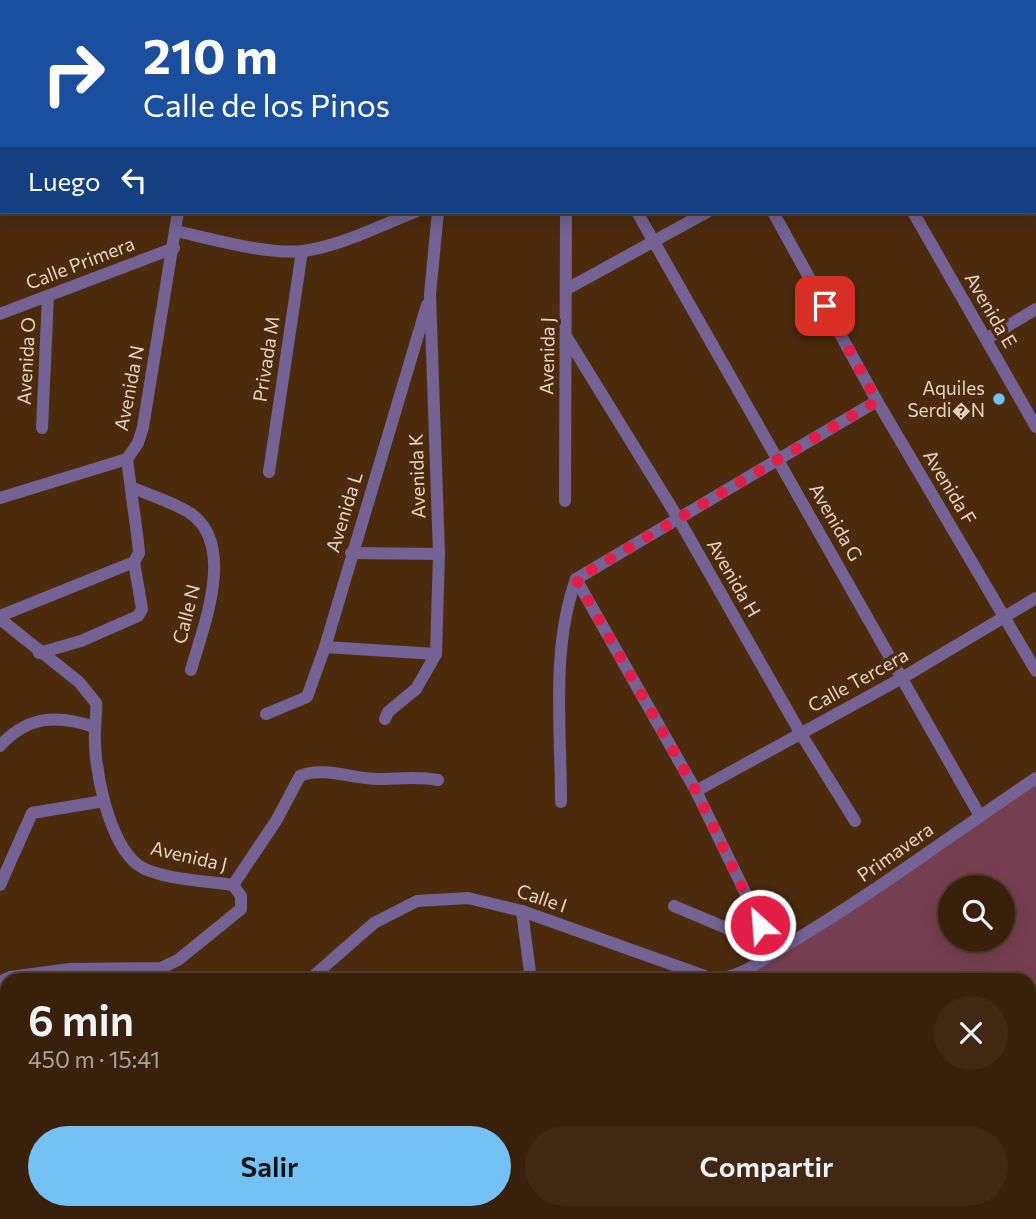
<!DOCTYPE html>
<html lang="es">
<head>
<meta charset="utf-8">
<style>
  :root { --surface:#39200a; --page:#402813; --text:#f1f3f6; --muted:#aba39c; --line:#533e2b; --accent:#73c1f5 }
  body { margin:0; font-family:Commissioner,sans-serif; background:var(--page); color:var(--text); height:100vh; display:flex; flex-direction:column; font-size:26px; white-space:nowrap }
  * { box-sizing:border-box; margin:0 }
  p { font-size:23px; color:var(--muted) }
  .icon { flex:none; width:38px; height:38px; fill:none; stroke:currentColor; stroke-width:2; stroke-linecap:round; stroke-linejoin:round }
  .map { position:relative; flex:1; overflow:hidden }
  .details { position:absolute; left:0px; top:973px; width:1036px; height:247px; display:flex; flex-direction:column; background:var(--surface); border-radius:21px 21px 0 0; box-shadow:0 4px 18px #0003,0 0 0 2px var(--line) }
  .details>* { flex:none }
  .banner { position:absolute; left:0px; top:0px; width:1036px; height:214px; box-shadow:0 4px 18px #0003,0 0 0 2px var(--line); background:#1a4fa0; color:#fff; overflow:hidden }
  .buttons { position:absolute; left:938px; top:875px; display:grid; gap:14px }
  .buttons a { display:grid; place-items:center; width:77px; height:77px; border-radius:50%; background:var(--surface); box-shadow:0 4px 18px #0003,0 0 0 2px var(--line); font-size:35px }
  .pin { position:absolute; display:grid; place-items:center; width:60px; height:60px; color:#fff; margin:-30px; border-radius:14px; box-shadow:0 4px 10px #0006 }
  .me { position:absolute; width:77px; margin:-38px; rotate:334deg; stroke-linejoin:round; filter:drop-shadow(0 0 5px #0008) }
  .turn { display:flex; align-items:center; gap:24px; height:147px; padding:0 28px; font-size:32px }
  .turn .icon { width:91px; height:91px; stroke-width:2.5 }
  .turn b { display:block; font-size:49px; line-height:60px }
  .then { display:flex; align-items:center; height:66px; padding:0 28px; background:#0003; gap:14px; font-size:26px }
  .round { display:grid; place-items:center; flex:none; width:74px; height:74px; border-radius:37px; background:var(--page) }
  .overview { display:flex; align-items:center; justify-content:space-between; height:119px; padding:0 28px }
  h1 { font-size:42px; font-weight:600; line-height:52px }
  .action { display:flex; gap:14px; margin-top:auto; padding:14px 28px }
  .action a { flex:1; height:80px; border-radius:42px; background:var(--accent); color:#111; font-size:28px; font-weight:600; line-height:80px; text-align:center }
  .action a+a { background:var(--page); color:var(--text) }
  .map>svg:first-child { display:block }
</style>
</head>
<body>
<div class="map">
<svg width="1036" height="1219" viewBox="0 0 1036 1219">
  <rect width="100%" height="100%" fill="#4c2b0d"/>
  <path fill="#763f51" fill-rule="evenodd" d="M1036,781V1219H0V1157L7,1158V1213H1029V980H713L731,978ZM950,887H1003V940H950Z"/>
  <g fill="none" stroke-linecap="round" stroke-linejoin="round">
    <g stroke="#736293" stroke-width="12">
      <path d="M134,0L135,2"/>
      <path d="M384,0V2"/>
      <path d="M649,0L650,2"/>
      <path d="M789,0L791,2"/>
      <path d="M932,0L933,2"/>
      <path d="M483,2V0"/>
      <path d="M1034,23L1036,22"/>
      <path d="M1034,175L1036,178"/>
      <path d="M637,212L980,816"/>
      <path d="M773,212L877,401L1036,671"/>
      <path d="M913,212L1036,427"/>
      <path d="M176,231C212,239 268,255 303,251C341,246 379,226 415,212"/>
      <path d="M567,289L707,212"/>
      <path d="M0,314L174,248"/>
      <path d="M566,336L678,518L801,734L855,821"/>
      <path d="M986,339L1036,309"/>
      <path d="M42,428L48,296"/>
      <path d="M269,472L302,251"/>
      <path d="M131,487C149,495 173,502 190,513C237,545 203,627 191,670"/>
      <path d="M0,498L127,459"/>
      <path d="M565,501L566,212"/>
      <path d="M351,553L439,554"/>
      <path d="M576,579L696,791L774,952"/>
      <path d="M576,579L877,401"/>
      <path d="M0,616L134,562"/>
      <path d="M0,619L79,682L96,703C97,713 95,721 95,730C93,766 108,842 138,865C157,879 208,881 233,885L241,896V909L178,960L161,968L70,969L10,977L0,982"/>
      <path d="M325,647L436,654"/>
      <path d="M39,653L81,641L138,616L142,609L134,562L139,553L138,542L127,459L138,443L143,427L178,212"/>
      <path d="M266,714L307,697L325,647L427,305"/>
      <path d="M385,719L388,712L416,689L436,654L439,554L430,294L438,212"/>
      <path d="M0,746C27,716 57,714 94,727"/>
      <path d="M696,791L902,678L1036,598"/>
      <path d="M561,802C561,729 551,648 576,579"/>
      <path d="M0,885L32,813L104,801"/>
      <path d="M233,885L276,821L300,776C323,766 353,779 377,779C398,779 417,776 438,780"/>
      <path d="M674,906L771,947"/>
      <path d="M522,911L531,980"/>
      <path d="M309,980L374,923L417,901L468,898L522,911L713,979C743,978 760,960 785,946C872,895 952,834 1036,778"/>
    </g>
    <g stroke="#736293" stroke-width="14">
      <path d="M577,2L580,0"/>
      <path d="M0,188H2"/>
    </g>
  </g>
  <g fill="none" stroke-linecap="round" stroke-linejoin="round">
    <path stroke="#e11d48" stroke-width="12" stroke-dasharray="0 21.6" d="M760,925L696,791L576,579L877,401L825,306"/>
  </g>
  <circle fill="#73c1f5" stroke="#4c2b0d" stroke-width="2.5" cx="999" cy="399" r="7"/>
  <g text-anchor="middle" stroke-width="7" stroke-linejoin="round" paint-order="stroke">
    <g font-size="19" fill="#e7d2c2" stroke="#4c2b0d">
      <text transform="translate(80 263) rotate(-21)" y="7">Calle Primera</text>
      <text transform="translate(991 310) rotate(60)" y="7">Avenida E</text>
      <text transform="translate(547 356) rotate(-89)" y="7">Avenida J</text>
      <text transform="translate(266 359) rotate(-81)" y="7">Privada M</text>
      <text transform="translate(26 361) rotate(-87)" y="7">Avenida O</text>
      <text transform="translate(129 388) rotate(-79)" y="7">Avenida N</text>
      <text transform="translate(417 476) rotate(-92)" y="7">Avenida K</text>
      <text transform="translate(950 487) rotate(59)" y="7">Avenida F</text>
      <text transform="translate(344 512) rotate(-73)" y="7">Avenida L</text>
      <text transform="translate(836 522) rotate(60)" y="7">Avenida G</text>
      <text transform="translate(734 578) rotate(60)" y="7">Avenida H</text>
      <text transform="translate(186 614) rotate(-76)" y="7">Calle N</text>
      <text transform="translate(858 680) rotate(-29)" y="7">Calle Tercera</text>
      <text transform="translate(895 852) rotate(-35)" y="7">Primavera</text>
      <text transform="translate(189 856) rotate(13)" y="7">Avenida J</text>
      <text transform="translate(542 898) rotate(19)" y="7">Calle I</text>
    </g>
    <g font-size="19" fill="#e7d2c2" stroke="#4c2b0d" text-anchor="end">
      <text x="985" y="395">Aquiles<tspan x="985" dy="22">Serdi�N</tspan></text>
    </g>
  </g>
</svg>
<div class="buttons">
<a><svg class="icon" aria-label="search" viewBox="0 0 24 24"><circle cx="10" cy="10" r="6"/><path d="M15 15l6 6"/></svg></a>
</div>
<div class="pin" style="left:825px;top:306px;background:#d93025"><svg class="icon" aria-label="arrive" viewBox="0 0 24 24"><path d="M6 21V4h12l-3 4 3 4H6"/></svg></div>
<svg class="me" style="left:760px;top:925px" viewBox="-20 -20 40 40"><circle r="17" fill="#e11d48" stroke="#fff" stroke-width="3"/><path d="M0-11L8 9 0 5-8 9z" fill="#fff"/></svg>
<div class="banner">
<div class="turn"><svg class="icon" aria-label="right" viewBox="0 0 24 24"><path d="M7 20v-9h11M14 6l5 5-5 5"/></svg><div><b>210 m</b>Calle de los Pinos</div></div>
<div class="then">Luego<svg class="icon" aria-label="left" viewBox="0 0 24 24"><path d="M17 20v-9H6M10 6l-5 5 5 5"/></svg></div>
</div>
<section class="details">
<div class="overview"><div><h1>6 min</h1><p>450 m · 15:41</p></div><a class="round"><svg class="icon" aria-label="close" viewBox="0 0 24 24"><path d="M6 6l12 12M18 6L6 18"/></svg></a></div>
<div class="action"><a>Salir</a><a>Compartir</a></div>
</section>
</div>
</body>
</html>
